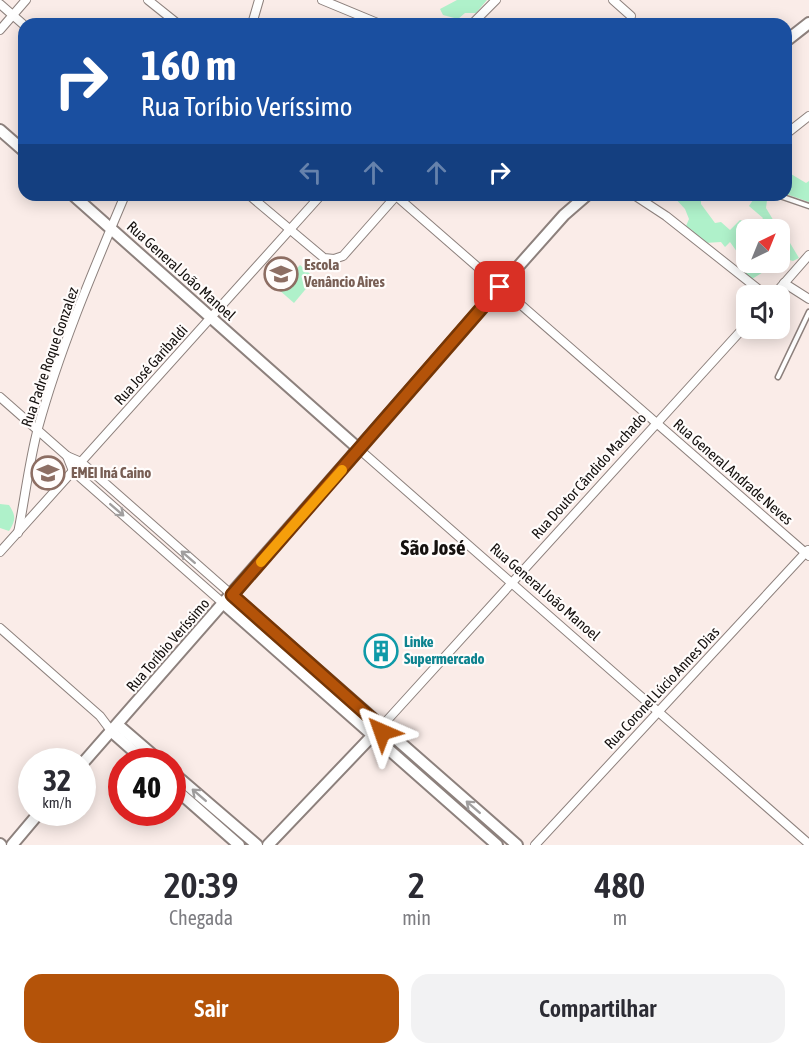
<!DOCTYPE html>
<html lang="pt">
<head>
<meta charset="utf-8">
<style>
  :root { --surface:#fff; --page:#f2f2f3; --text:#2b2b33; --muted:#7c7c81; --accent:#b45309 }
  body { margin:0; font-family:"Asap Condensed",sans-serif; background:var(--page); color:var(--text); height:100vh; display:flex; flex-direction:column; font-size:22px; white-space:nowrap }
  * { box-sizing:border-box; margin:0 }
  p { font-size:20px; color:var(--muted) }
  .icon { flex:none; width:33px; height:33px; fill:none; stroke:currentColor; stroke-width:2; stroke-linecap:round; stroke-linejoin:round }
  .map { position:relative; height:845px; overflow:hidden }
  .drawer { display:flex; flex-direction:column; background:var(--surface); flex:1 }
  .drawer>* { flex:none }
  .guide { position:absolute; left:18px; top:18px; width:774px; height:183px; border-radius:18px; box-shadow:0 3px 15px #0003; background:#1a4fa0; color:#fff; overflow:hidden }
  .needle { width:39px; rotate:43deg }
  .controls { position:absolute; left:736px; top:219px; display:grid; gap:12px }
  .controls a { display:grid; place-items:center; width:54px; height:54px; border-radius:12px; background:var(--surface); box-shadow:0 3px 15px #0003; font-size:30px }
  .speed { position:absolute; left:18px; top:748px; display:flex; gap:12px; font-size:30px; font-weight:700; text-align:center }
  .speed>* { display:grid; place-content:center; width:78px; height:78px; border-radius:50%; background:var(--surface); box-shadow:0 3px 15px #0003; line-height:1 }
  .speed small { font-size:15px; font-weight:400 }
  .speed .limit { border:9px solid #d22; background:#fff; color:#111 }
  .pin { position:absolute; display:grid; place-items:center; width:51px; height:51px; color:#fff; margin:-26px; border-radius:12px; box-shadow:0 3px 9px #0006 }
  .me { position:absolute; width:66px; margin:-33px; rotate:317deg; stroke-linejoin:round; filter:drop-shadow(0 0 4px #0008) }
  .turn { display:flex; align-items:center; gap:21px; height:126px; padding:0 24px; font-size:27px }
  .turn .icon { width:78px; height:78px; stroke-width:2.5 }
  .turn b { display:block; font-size:42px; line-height:51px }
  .lanes { display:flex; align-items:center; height:57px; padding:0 24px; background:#0003; justify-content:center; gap:30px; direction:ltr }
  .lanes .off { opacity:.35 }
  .eta { display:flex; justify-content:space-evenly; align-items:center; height:102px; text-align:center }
  .eta b { font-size:36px; font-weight:600; line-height:42px }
  .cta { display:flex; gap:12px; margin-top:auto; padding:12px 24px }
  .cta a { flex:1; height:69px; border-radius:18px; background:var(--accent); color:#fff; font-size:24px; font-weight:600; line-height:69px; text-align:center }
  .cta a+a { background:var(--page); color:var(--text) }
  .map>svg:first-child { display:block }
</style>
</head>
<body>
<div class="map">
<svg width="809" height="845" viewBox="0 0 809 845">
  <rect width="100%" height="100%" fill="#faece8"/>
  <g fill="#aff1ca">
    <path d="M457,0H487L476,13H465L458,19L443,15L440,9Z"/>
    <path d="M786,171L806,183L809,181V202L786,194Z"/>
    <path d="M672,195H701V204L715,223L721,222L730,230L740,220L749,224H759L763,218L749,206L753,200H767L766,208L775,223L773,229L747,230V262H780V232L790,235V243L799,258L793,261L786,259L779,268L765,271L752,279L744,275L745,263L730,242L725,247L721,242L705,243L694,236L693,231L686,226L689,219L685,209Z"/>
    <path d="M300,265L315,278L294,303L278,289Z"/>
    <path d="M0,504L9,505C16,516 16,520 9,531L0,528Z"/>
  </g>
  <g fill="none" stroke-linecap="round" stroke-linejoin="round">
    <g stroke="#8d817d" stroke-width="7">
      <g id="lane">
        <path d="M777,195L809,206"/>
        <path d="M778,377L809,312"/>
      </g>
    </g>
    <g stroke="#8d817d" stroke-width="10">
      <g id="street">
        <path d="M148,0L178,24"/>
        <path d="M322,0L380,24"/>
        <path d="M613,0L631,16"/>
        <path d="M0,4L24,25"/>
        <path d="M252,24L259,0"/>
        <path d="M472,24L496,0"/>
        <path d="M0,30L26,0"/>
        <path d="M786,134L809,116"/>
        <path d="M249,195L324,258L334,259L343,256L396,196"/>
        <path d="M395,195L809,556"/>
        <path d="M634,195L666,216L767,296"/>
        <path d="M784,283L809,299"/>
        <path d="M773,296L809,255"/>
        <path d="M0,397L67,456L81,462L232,595"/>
        <path d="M360,450L809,844"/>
        <path d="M67,456L73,471L224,604"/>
        <path d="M18,533C25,498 29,462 38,428C60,348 93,271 125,195"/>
        <path d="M0,552L321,195"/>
        <path d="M0,628L100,716L112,732"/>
        <path d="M381,727L747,324"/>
        <path d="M535,845L808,550"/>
      </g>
    </g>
    <g stroke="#8d817d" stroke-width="14">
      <g id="secondary">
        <path d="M786,41L809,23"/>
        <path d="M0,130L24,151"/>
        <path d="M73,195L360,450"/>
        <path d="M232,595L517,845"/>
        <path d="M224,604L497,845"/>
        <path d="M118,725L161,762"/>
        <path d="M112,732L146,762"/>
        <path d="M82,764L500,287L564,215L587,195"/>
        <path d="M172,772L257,845"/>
        <path d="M172,786L239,845"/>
        <path d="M0,844L1,845"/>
        <path d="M12,845L39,813"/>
        <path d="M268,845L372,736L378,737"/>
      </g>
    </g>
    <use href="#lane" stroke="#fff" stroke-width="4"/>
    <use href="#street" stroke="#fff" stroke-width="8"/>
    <use href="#secondary" stroke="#fff" stroke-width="10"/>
  </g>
  <defs><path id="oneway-shaft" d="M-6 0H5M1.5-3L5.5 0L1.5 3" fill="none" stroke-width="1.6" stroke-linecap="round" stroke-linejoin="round" transform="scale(1.5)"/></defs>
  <g stroke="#a19f9f">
    <use href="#oneway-shaft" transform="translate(117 510) rotate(41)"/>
    <use href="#oneway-shaft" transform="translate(188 557) rotate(-139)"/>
    <use href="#oneway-shaft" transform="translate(199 795) rotate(-139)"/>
    <use href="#oneway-shaft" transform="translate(473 807) rotate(-139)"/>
  </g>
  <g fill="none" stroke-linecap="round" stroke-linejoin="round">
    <g stroke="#753606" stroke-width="15">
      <path id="route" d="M382,732L381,727L232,595L500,287"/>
    </g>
    <use href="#route" stroke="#b45309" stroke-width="10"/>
    <path stroke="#f59e0b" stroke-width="10" d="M261,562L342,470"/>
  </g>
  <defs>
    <g id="school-ring" transform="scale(1.725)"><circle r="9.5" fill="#fffcfb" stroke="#8d6e63" stroke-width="1.5"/><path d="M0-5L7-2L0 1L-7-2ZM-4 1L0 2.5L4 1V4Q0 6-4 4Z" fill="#8d6e63"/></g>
    <g id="building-ring" transform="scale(1.725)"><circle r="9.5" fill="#fffcfb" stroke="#0f9aa8" stroke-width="1.5"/><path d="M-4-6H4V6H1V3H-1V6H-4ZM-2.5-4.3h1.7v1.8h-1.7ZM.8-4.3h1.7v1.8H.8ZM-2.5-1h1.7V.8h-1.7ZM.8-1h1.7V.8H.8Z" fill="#0f9aa8"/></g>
  </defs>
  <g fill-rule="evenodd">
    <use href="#school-ring" x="281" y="274"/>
    <use href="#school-ring" x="48" y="473"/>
    <use href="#building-ring" x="381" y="651"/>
  </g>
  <g text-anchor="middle" stroke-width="4.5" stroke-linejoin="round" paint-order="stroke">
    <g font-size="15" font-weight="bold" fill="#785e54" stroke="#fffcfb" text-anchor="start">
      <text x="304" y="270">Escola<tspan x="304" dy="17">Venâncio Aires</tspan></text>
      <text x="71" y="478">EMEI Iná Caino</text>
    </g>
    <g font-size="15" fill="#14100e" stroke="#fffcfb">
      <text transform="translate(181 271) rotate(42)" y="5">Rua General João Manoel</text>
      <text transform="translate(50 357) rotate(-71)" y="5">Rua Padre Roque Gonzalez</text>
      <text transform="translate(151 365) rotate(-48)" y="5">Rua José Garibaldi</text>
      <text transform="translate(733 472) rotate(41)" y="5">Rua General Andrade Neves</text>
      <text transform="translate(589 476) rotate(-48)" y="5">Rua Doutor Cândido Machado</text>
      <text transform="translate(545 592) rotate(41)" y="5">Rua General João Manoel</text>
      <text transform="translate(168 645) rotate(-49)" y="5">Rua Toríbio Veríssimo</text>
      <text transform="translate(662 688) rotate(-47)" y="5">Rua Coronel Lúcio Annes Dias</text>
    </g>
    <g font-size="15" font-weight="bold" fill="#0d838f" stroke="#fffcfb" text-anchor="start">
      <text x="404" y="647">Linke<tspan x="404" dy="17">Supermercado</tspan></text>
    </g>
    <g font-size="21" font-weight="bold" fill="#14100e" stroke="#fffcfb">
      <text x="433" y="555">São José</text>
    </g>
  </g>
</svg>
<div class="controls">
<a><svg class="needle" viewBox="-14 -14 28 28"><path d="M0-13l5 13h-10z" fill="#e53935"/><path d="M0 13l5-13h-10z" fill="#7c7c81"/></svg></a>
<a><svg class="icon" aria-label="sound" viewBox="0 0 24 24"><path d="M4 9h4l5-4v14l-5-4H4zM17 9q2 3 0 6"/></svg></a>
</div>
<div class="speed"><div>32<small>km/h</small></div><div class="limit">40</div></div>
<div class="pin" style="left:500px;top:287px;background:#d93025"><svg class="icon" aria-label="arrive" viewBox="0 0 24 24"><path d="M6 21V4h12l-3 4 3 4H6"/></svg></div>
<svg class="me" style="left:382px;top:732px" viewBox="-20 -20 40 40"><path d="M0-17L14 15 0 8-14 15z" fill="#b45309" stroke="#fff" stroke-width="4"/></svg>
<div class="guide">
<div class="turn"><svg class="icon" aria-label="right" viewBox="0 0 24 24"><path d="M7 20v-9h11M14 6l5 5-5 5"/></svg><div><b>160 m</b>Rua Toríbio Veríssimo</div></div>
<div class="lanes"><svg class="icon off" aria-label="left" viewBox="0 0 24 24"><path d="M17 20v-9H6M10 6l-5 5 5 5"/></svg><svg class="icon off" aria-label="ahead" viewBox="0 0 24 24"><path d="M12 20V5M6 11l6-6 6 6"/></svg><svg class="icon off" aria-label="ahead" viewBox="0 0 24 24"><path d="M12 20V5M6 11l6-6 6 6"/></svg><svg class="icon" aria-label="right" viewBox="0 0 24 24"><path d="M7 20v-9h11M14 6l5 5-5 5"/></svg></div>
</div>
</div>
<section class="drawer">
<div class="eta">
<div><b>20:39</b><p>Chegada</p></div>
<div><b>2</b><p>min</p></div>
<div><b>480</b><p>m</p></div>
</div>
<div class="cta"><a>Sair</a><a>Compartilhar</a></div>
</section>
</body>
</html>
